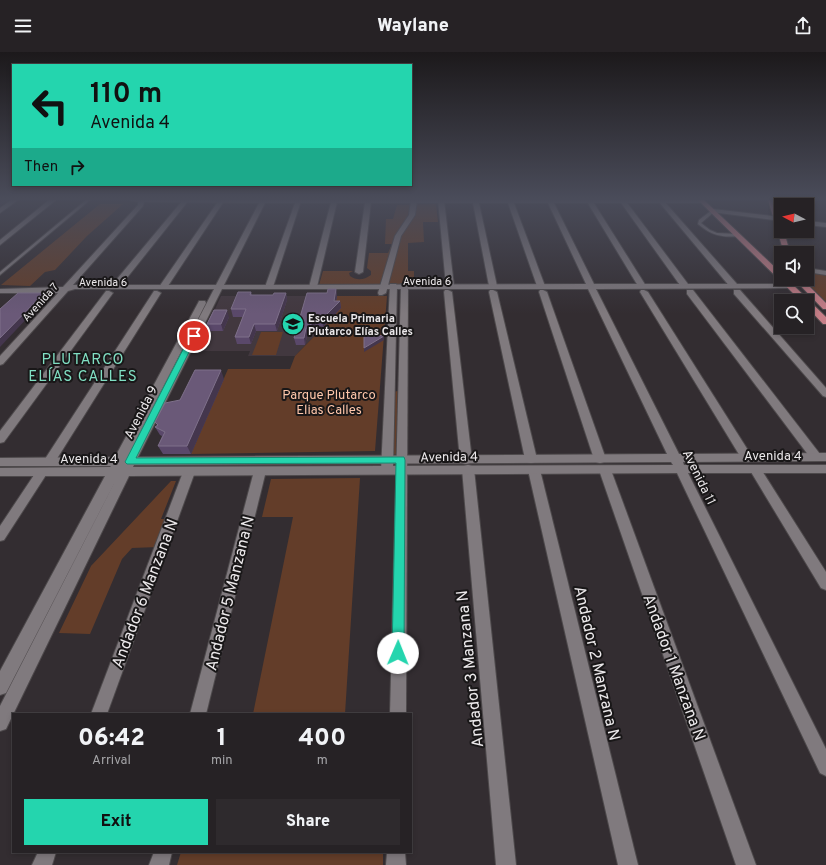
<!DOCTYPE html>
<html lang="en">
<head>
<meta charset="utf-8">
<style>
  :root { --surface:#262225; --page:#2e2a2d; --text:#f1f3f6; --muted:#a4a4a7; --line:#423f42; --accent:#24d5ae }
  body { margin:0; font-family:Overpass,sans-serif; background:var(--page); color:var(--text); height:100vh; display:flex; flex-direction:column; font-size:15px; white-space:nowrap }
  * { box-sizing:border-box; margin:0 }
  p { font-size:13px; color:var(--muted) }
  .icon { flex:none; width:22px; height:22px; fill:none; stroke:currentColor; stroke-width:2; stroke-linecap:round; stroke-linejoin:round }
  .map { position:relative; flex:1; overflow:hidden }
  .panel { position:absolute; left:12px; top:661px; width:400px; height:140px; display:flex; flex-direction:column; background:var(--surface); border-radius:0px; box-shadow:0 2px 6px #0003,0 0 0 1px var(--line) }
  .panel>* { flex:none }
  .banner { position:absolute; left:12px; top:12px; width:400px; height:122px; border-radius:0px; box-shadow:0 2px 6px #0003,0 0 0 1px var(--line); background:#24d5ae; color:#111; overflow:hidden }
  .needle { width:26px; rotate:277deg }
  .tools { position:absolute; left:774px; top:146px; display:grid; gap:8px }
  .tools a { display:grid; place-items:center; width:40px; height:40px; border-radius:0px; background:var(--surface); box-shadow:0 2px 6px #0003,0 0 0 1px var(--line); font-size:20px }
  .pin { position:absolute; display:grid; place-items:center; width:34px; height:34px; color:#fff; margin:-17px; border:2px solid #fff; border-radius:50%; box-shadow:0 1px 4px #0007 }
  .me { position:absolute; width:44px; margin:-22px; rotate:1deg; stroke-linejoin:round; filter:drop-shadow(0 0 3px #0008) }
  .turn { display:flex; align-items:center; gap:14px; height:84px; padding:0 12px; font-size:18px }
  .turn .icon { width:52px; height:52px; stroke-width:2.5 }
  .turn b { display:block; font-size:28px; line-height:34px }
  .then { display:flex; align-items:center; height:38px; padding:0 12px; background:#0003; gap:8px; font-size:15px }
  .eta { display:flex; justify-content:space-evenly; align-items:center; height:68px; text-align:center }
  .eta b { font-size:24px; font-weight:800; line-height:28px }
  .cta { display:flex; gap:8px; margin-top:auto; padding:8px 12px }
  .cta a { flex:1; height:46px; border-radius:0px; background:var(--accent); color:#111; font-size:16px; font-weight:800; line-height:46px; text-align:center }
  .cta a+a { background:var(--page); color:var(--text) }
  header { display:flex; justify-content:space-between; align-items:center; height:52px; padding:0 12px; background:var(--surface); font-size:18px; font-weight:800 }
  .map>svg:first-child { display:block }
</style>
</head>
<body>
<header><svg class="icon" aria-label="menu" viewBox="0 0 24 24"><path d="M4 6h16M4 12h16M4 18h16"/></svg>Waylane<svg class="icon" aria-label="share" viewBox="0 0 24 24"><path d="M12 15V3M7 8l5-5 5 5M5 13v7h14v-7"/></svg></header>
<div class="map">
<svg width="826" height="813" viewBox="0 0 826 813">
  <rect width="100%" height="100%" fill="#332d31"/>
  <path fill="#42383f" d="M221,244H337L333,265L295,304H248L250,299H196Z"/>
  <g fill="#633d29">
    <path d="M100,152H123L87,184L55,218L45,220L30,234L1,233Z"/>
    <path d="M436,152L438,170H423L424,190L408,191V219H414V233H319L323,219H353L349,221L350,224C357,229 364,228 371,223V219L367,216L369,201H388L392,192H385L386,167H393L397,153Z"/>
    <path d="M807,218L826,221V256L795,227H807Z"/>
    <path d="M337,244H387L375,399L191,402L228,317H290L295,304L333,265Z"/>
    <path d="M261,280H283L276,303H252Z"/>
    <path d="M398,339L397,402L391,403L392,340Z"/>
    <path d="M360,426L345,662H253L293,465H262L271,427Z"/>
    <path d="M171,429H176L161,467H169L158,495L132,496L122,507L90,582L59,581L91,514Z"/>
    <path d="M181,800H383V813H177Z"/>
  </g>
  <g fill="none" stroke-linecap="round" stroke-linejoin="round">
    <g stroke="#4d494b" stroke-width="2">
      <g id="service">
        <path d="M86,148H90L0,223V220Z"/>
        <path d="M712,158L715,159L701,171L710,178L717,181L738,182H739V184C722,186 711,183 698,172L699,168Z"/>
      </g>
    </g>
    <g stroke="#4d494b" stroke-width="2">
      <g id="minor">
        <path d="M11,148H18L0,161V156Z"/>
        <path d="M183,148H189L118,237H112V233Z"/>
        <path d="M219,148L224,149L166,237H160L159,235Z"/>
        <path d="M296,148L301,149L273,235L272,237H266L265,235Z"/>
        <path d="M334,148L337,150L317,235L316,237H310L309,235L331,150Z"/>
        <path d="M368,148L371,150L363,220L359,222L355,220L365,150Z"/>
        <path d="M411,148H417L415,163L401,184L386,241L382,243H379L378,241L395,184L409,163Z"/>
        <path d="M438,148H444L454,234L450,236L446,234Z"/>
        <path d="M586,148H592L646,234L645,236H642L638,234Z"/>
        <path d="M619,148H625L688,232V236H682Z"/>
        <path d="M659,148H663L737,232V236H731L659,150Z"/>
        <path d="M476,149L479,151L497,234L493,236L489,234L473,151Z"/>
        <path d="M511,149L514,151L545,234L544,236H541L537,234L508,151Z"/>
        <path d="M713,157L781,165V169L711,160V158Z"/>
        <path d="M807,169L826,171V175L807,173Z"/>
        <path d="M807,216L826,219V223L807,220Z"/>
        <path d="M390,232H396L397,234L393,418L391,421L387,422L383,421L381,418Z"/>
        <path d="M401,232H407L408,234L406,662H390Z"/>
        <path d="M445,238H448L452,240L472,408L470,411L466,412L462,411L460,408L444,240Z"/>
        <path d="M490,238H493L497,240L537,407L535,410L531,411L527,410L525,407L489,240Z"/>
        <path d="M540,238H543L547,240L606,407L604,410L600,411L596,410L594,407L539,240Z"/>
        <path d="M641,238H644L648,240L751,403L752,406L751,409L747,410L743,409L640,240Z"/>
        <path d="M687,238H693L820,402L821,405L820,408L816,409L812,408L687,242Z"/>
        <path d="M734,238H740L826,336V345L823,344L734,242Z"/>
        <path d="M106,239H109L113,241L4,390L0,391V379Z"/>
        <path d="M154,239H157L161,241L53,413L49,414L45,413L43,410L45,407Z"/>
        <path d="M468,413L472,414L474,417L516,813H496L462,417L464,414Z"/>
        <path d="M755,413L759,414L826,520V538L821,536L751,420L749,417L751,414Z"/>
        <path d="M534,414L538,415L540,418L638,813H618L528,418L530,415Z"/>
        <path d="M605,414L609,415L611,418L756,813H736L599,418L601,415Z"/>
        <path d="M260,415L264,416L266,419L206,662H190L254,419L256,416Z"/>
        <path d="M42,416L46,417L48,420L46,423L4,488L0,489V474L38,417Z"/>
        <path d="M189,416L193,417L195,420L107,662H91L183,420L185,417Z"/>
        <path d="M38,800H56L52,813H32Z"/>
        <path d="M154,800H172L169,813H149Z"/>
        <path d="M387,800H405L406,813H386Z"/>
      </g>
    </g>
    <g stroke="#4d494b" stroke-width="2">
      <g id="tertiary">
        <path d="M49,148H56L0,193V188Z"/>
        <path d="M129,148H704V150L702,151H554L594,232H790L794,234L790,236L596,237L679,402L826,401V409L683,410L684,413H826V421H688L826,697V724L820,721L677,421L129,424L6,677L0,679V654L118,424L6,641L0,643V619L105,424H0V416L110,415L111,414H0V406L115,405L198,251L199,249H205L206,251L127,405L214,237H75L68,239L3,312L0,313V304L58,241H0V237L63,235L138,153V150ZM144,150L259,151L216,233H73L143,154ZM265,151H548L586,232L224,233ZM222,237H588L667,402L138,405ZM671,410L673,413L133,415L134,413Z"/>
      </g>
    </g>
    <g stroke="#4d494b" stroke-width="2">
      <g id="primary">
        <path d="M698,148H704L781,221V227H787L826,265V272H823L807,255V249H801Z"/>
        <path d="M768,148H774L781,171V179H784L790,201H784Z"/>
        <path d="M794,227H802L826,251V257H823Z"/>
      </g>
    </g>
    <use href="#service" fill="#807a7e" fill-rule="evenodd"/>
    <use href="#minor" fill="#807a7e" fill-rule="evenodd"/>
    <use href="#tertiary" fill="#807a7e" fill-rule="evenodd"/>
    <use href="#primary" fill="#c67e87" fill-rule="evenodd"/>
  </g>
  <g fill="#5a486a">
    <path d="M336,237L337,244L336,249H340L341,256L323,275L314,272L311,284H307L305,293H296L294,286L327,241Z"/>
    <path d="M251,240L252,243H273L286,241L287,248L277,279H256L251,292H237L235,285L243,265H233L231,257Z"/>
    <path d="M229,265L223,279H210L207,272Z"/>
    <path d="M224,327L191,402H163L158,394L162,384L160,383L155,375L157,373L155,370Z"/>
  </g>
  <g fill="#44364d">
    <path d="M2,148H9L0,154V150Z"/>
    <path d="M336,237L337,244L335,254L340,249L341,256L323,275L322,267L334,249Z"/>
    <path d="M44,241L47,245L0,295V286Z"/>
    <path d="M286,241L287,248L277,279L275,272Z"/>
    <path d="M227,258L229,265L223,279L221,272Z"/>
    <path d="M313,265L314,272L311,284L310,276Z"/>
    <path d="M254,272L256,279L251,292L249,285Z"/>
    <path d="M306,276L307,284L305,293L304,286Z"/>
    <path d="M384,284V288L364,300V296Z"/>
    <path d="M221,318L224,327L191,402L187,394Z"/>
  </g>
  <g fill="#6a5978" stroke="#7e708a">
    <path d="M328,237H336L334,249H340L322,267L313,265L310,276H306L304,286H294L307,241H327Z"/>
    <path d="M238,240H251L250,243H273L274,241H286L275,272H254L249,285H235L246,257H231Z"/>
    <path d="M18,241H44L0,286V257Z"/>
    <path d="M214,258H227L221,272H207Z"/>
    <path d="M368,282L384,284L364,296V284Z"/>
    <path d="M195,318H221L187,394H158L165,380L155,375L158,373L155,370L165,351L180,348Z"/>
  </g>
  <linearGradient id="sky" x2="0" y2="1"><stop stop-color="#1c191b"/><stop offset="0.56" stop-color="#4a4c5a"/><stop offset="1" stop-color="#4a4c5a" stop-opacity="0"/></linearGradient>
  <rect width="826" height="262" fill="url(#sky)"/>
  <path fill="#24d5ae" stroke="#178a71" d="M194,281L197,284L136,406L404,405L405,408L404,601L403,605L398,607L394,605L392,601L396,411L127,412L125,410L190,284Z"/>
  <defs>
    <g id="school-disc" transform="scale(1.15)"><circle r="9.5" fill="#24d5ae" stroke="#191718"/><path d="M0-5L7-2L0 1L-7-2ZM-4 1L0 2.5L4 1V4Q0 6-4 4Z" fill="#111"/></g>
  </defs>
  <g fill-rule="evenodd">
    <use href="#school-disc" x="293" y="272"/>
  </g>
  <g text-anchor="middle" stroke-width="4" stroke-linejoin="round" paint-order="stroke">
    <g font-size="11" fill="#ece9eb" stroke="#191718">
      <text x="427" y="233">Avenida 6</text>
      <text x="103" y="234">Avenida 6</text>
      <text transform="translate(40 250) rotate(-48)" y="4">Avenida 7</text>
    </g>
    <g font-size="11" font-weight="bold" fill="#ece9eb" stroke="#191718" text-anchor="start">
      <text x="308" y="270">Escuela Primaria<tspan x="308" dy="13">Plutarco Elías Calles</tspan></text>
    </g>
    <g font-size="13" fill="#ffc7ab" stroke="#191718">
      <text x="329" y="347">Parque Plutarco<tspan x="329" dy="15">Elias Calles</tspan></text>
    </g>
    <g font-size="13" fill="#ece9eb" stroke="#191718">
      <text transform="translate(140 360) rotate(-63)" y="5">Avenida 9</text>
      <text x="773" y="408">Avenida 4</text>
      <text transform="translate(449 404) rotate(-1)" y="5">Avenida 4</text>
      <text x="89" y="411">Avenida 4</text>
      <text transform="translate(700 425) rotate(64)" y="5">Avenida 11</text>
    </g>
    <g font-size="15" letter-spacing="1" fill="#80dfc3" stroke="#191718">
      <text x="83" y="312">PLUTARCO<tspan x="83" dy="17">ELÍAS CALLES</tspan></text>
    </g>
    <g font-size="16" fill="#ece9eb" stroke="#191718">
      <text transform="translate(144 541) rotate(-69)" y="6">Andador 6 Manzana N</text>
      <text transform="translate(229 541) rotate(-76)" y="6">Andador 5 Manzana N</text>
      <text transform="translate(598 611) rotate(77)" y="6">Andador 2 Manzana N</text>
      <text transform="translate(675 615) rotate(70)" y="6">Andador 1 Manzana N</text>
      <text transform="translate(469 617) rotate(-96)" y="6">Andador 3 Manzana N</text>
    </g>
  </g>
</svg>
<div class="tools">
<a><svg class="needle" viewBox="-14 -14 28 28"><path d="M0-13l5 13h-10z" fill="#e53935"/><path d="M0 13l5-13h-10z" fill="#a4a4a7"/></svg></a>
<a><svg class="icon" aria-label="sound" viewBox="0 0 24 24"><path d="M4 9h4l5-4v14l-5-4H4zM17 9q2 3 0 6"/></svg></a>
<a><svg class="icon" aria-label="search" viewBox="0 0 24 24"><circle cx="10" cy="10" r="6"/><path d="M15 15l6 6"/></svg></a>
</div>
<div class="pin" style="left:194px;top:284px;background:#d93025"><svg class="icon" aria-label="arrive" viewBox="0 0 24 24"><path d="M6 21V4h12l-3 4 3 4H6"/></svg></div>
<svg class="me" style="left:398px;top:601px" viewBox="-20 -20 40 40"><circle r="19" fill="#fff"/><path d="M0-13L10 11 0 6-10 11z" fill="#24d5ae"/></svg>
<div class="banner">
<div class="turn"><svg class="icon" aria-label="left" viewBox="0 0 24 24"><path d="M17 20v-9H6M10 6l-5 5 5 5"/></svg><div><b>110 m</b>Avenida 4</div></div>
<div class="then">Then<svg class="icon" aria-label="right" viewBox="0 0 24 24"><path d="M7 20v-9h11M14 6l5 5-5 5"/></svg></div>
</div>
<section class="panel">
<div class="eta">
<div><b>06:42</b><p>Arrival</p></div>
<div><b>1</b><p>min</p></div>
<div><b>400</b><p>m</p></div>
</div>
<div class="cta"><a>Exit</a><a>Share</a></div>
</section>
</div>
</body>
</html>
